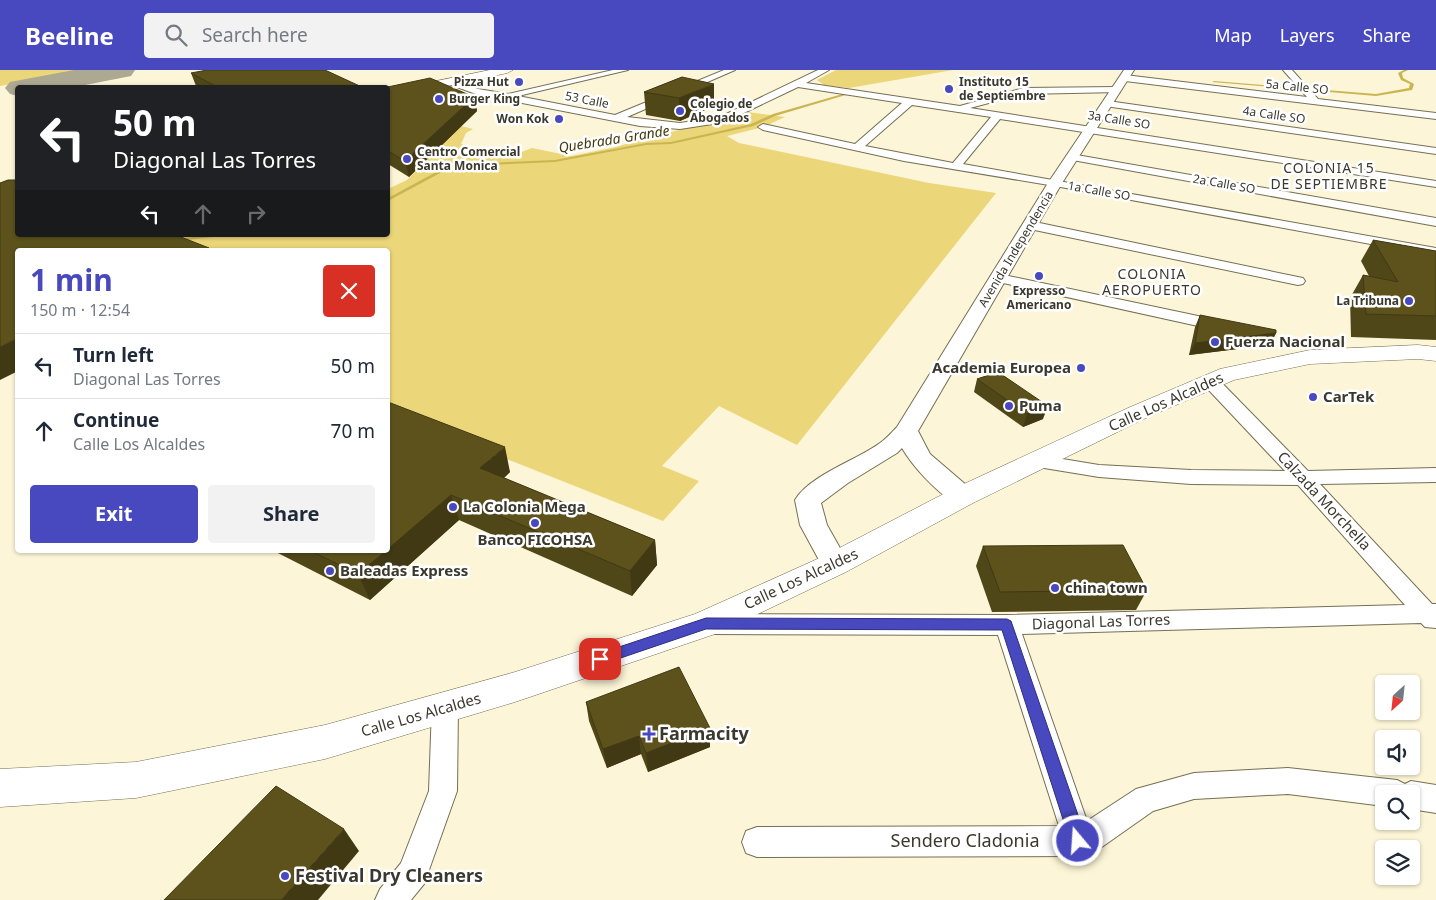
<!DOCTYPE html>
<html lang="en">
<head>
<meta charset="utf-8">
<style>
  :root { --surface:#fff; --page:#f2f2f3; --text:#1f2937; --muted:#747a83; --line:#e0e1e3; --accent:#4849bf }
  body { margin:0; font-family:"Noto Sans",sans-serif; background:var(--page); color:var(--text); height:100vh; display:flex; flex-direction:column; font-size:19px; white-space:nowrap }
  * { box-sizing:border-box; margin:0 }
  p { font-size:16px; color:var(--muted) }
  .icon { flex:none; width:28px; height:28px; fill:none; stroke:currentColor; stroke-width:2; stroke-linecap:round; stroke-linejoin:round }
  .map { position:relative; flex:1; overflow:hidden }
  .side { position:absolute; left:15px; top:178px; width:375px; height:305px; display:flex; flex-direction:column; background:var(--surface); border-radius:5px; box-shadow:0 1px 4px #0004 }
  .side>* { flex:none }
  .guide { position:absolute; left:15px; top:15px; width:375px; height:152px; border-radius:5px; box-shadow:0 1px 4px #0004; background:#202124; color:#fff; overflow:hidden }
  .needle { width:32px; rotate:207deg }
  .controls { position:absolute; left:1375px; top:605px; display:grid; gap:10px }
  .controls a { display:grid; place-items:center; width:45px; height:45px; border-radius:5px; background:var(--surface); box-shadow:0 1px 4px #0004; font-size:25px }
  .pin { position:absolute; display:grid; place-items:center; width:42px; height:42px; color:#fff; margin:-21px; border-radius:10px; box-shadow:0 2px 8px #0006 }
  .me { position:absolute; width:55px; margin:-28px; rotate:342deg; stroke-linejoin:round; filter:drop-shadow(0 0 4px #0008) }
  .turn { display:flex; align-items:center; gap:18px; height:105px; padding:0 15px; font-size:22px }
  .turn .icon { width:65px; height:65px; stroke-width:2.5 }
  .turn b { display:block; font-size:35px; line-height:42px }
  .lanes { display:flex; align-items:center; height:48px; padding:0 15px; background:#0003; justify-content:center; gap:25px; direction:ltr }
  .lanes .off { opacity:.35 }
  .round { display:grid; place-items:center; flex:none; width:52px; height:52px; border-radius:5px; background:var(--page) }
  .headline { display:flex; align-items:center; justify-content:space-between; height:85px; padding:0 15px }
  h1 { font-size:30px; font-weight:700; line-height:38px; color:var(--accent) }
  .primary-button { display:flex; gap:10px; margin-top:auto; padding:10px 15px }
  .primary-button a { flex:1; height:58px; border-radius:5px; background:var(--accent); color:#fff; font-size:20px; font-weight:700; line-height:58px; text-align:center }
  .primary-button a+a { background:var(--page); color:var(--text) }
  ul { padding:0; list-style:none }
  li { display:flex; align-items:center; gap:15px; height:65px; padding:0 15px; border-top:1px solid var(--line) }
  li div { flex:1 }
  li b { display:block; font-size:19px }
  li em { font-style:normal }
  header { display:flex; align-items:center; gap:30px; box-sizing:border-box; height:70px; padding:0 25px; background:var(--accent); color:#fff }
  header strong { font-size:24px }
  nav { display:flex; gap:28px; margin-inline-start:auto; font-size:18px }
  .search { width:350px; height:45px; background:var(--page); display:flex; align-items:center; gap:12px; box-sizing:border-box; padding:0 18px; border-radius:5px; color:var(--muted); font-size:19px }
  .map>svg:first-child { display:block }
</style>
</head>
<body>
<header>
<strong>Beeline</strong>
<div class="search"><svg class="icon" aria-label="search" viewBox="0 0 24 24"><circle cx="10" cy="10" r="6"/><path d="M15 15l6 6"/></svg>Search here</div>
<nav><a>Map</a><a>Layers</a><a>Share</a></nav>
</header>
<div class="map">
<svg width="1436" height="830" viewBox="0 0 1436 830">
  <rect width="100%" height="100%" fill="#fcf5d7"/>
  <g fill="#ebd679">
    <path d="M0,0H92L0,16Z"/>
    <path d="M836,0H953L849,18L824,15L817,10Z"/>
    <path d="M748,42L785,47L763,57L727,66L739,73L929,113L996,123L797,375L719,336L662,396L699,411L663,451L388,342V180H168L125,165H388V119L407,110L452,65L454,58L461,56L473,59L466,63L461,74L480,80L467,86L475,88L514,87L519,83L532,78L571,86L611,78L690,57L722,52Z"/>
  </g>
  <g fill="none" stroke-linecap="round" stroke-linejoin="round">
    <g fill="#cbb551" fill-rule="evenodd">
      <path d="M1404,0H1408L1402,3L1403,8L1414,14L1412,20L1376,26L1212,12L1214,11L1376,24L1409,18L1410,14L1401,10L1398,3Z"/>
      <path d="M846,23L849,24L775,46L753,56L671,74L646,75L555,92L464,96L442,102L388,131V128L440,100L464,94L555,90L646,73L671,72L751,54L773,44Z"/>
      <path d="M209,165H224L222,166L177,171L175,170L177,169Z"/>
    </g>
    <path fill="#aca891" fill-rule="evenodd" d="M74,0H135L131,6L70,18H18V26L10,24L5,18L10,12Z"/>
    <g stroke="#756f54" stroke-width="2">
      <g id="minor">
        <path d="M613,0H628L518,26L615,45L724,0H735L627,47L680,53L720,47L818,0H829L806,13L960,36L1023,18L1117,17L1120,18V22L1023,24L970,38L1436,111V117L1000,49L963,94L1436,178V186L1055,116L904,91L763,60L758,57L763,54L855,74L902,33L798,17L725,52L680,59L640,56L476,24L443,12L447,9L478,19L508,24ZM912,35L991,47L953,93L865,76Z"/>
        <path d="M1283,0H1292L1318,29L1436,43V49L1125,11L1121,8L1125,5L1307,27Z"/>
        <path d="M1108,31L1436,78V84L1105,36V32Z"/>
        <path d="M1071,84L1436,148V156L1067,89L1066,87L1067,85Z"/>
        <path d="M1030,151L1298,207L1303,208L1305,211L1303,214L1298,215L1025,158L1024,155Z"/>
        <path d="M999,204L1198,246L1203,248L1206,251L1203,254L1198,256L994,211L992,208L994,205Z"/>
        <path d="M1210,306L1216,307L1308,401L1436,398V412L1320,414L1432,534H1436V558L1425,557L1421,553L1022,564L1087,751L1136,719L1194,703L1288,698L1397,710L1405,714L1411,711L1436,715V743L1411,739V724H1384V736L1288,724L1194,729L1153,741L1099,779L1079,786L757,787L746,783L742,772L746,761L757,757L1059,756L998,565L711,564L703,561L699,554L703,547L711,544L1007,545L1405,535L1298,415L1191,414L1099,407L1038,397L1031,395L1028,391L1031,387L1038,385L1099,395L1191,400L1285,401L1204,315L1201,311L1204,307Z"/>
        <path d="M445,626L454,629L458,637L457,721L424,814L411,830H375L380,819L401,793L429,721L432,637L436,629Z"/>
      </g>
    </g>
    <g stroke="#756f54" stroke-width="2">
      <path id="tertiary" d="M1124,0H1134L1062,113L918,361L930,384L972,420L976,426L972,432C965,434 960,435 953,432C935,420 913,397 902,378L897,383L848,413L821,433L827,455L849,494L845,501L835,504L825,501L800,455L795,430C810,405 857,390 880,373C886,369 892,362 897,357L1048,113Z"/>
    </g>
    <g stroke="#756f54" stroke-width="1">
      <path id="secondary" d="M1418,275L1436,277V291L1418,289L1310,294L1234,310L1146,348L973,433L846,502L718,563L515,632L325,689L136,728L0,737V699L136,692L325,655L515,602L695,544L824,486L953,419L1128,338L1220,299L1310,280Z"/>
    </g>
    <g stroke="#756f54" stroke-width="1">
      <path id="primary" d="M490,0H513L507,3L388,29V21Z"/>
    </g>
    <use href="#minor" fill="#fff" fill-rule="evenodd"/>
    <use href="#tertiary" fill="#fff" fill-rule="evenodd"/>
    <use href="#secondary" fill="#fff" fill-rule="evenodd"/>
    <use href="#primary" fill="#fff" fill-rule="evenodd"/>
  </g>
  <g fill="#504718">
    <path d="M191,3L364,18H199L196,16Z"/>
    <path d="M682,7L714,36L680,51L646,45L644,22Z"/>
    <path d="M388,18L474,27L477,41L409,107L388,94Z"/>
    <path d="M1373,170L1436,181V270L1351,267L1350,228L1363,205L1369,206L1361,191Z"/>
    <path d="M1200,245L1276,263L1270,275L1189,285L1195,257Z"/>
    <path d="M977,309L1043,349L1023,357L974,322Z"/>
    <path d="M388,332L510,402L504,408L655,470L657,495L632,526L459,450L370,530L272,480H388Z"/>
    <path d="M983,476L1147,520L1136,540L992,542L976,496Z"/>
    <path d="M586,632L710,658V677L648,702L641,684L607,698L589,651Z"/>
  </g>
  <g fill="#413914">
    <path d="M714,14V36L680,51L679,28Z"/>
    <path d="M474,27L477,41L409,107L405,91Z"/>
    <path d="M1276,263L1270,275L1189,285L1195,273Z"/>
    <path d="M18,268V301L0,310V277Z"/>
    <path d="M1048,336L1043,349L1023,357L1027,344Z"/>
    <path d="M505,377L510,402L486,424L480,398Z"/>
    <path d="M451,425L459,450L370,530L358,504Z"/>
    <path d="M655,470L657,495L632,526L630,501Z"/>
    <path d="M710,658V677L648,702L646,683Z"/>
    <path d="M639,666L641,684L607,698L603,679Z"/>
    <path d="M344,759L359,781L318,830H281Z"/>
  </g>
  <g fill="#5d521c" stroke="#413914">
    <path d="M207,0H325L364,18H272L270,16L264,18H219L191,3Z"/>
    <path d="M682,7L714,14L679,28L644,22Z"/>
    <path d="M430,8L474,27L405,91L388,81V18H383Z"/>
    <path d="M8,110H18V165H176L209,178L205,180H18V268L0,277V113Z"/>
    <path d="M1373,170L1436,181V246L1366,244L1363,205L1398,212Z"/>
    <path d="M1200,245L1276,260V263L1195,273Z"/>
    <path d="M998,302L1048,336L1027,344L977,309Z"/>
    <path d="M388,332L505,377L480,398L655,470L630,501L451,425L388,479Z"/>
    <path d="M1123,475L1147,520L1000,522L983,476Z"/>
    <path d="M309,480H387L358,504Z"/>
    <path d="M679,597L710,658L646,683L639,666L603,679L586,632Z"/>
    <path d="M276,716L344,759L281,830H164Z"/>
  </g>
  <path fill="#4849bf" stroke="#2f2f7c" d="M706,548L1007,549L1011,551L1087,771L1085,777L1078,779L1072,777L1070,771L1002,560L706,559L600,595L595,593L593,589L595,585Z"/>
  <g fill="#4849bf" stroke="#fff" stroke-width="2">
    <circle cx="519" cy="12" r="5"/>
    <circle cx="949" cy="19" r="5"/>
    <circle cx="439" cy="29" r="5"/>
    <circle cx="680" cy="41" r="5"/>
    <circle cx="559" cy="49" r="5"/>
    <circle cx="407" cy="89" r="5"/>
    <circle cx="1039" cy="206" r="5"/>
    <circle cx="1409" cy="231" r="5"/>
    <circle cx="1215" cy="272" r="5"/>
    <circle cx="1081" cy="298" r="5"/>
    <circle cx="1313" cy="327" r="5"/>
    <circle cx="1009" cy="336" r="5"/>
    <circle cx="453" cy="437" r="5"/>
    <circle cx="535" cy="453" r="5"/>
    <circle cx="330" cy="501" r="5"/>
    <circle cx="1055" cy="518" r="5"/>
    <path d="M646.5 656.5h5v5h5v5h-5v5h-5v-5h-5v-5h5z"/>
    <circle cx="285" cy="806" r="5"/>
  </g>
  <g text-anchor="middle" stroke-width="5" stroke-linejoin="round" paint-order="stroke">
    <g font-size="12" font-weight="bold" fill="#3b392d" stroke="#fff" text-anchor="start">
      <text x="509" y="16" text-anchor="end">Pizza Hut</text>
      <text x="959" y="16">Instituto 15<tspan x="959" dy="14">de Septiembre</tspan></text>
      <text x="449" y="33">Burger King</text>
      <text x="690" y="38">Colegio de<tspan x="690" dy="14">Abogados</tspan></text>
      <text x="549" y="53" text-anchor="end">Won Kok</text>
      <text x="417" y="86">Centro Comercial<tspan x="417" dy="14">Santa Monica</tspan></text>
      <text x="1039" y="225" text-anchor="middle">Expresso<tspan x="1039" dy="14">Americano</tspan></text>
      <text x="1399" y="235" text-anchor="end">La Tribuna</text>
    </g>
    <g font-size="12" fill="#3b392d" stroke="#fff">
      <text transform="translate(1297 17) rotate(6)" y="4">5a Calle SO</text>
      <text transform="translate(587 30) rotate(11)" y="4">53 Calle</text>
      <text transform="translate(1274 45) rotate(8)" y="4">4a Calle SO</text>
      <text transform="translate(1119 50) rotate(9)" y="4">3a Calle SO</text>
      <text transform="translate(1224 114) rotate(10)" y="4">2a Calle SO</text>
      <text transform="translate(1099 121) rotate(10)" y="4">1a Calle SO</text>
      <text transform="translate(1016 179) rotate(-59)" y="4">Avenida Independencia</text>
    </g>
    <g font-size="14" font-style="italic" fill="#42390d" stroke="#fff">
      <text transform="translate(614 69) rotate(-9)" y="5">Quebrada Grande</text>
    </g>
    <g font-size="14" letter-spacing="1" fill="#3b392d" stroke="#fff">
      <text x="1329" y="103">COLONIA 15<tspan x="1329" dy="16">DE SEPTIEMBRE</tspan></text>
      <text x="1152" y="209">COLONIA<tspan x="1152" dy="16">AEROPUERTO</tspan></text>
    </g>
    <g font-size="15" font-weight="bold" fill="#3b392d" stroke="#fff" text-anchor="start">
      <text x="1225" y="277">Fuerza Nacional</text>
      <text x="1071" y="303" text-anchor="end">Academia Europea</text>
      <text x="1323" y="332">CarTek</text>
      <text x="1019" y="341">Puma</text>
      <text x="463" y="442">La Colonia Mega</text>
      <text x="535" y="475" text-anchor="middle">Banco FICOHSA</text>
      <text x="340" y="506">Baleadas Express</text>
      <text x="1065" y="523">china town</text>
    </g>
    <g font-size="15" fill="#3b392d" stroke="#fff">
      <text transform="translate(1166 332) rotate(-24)" y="5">Calle Los Alcaldes</text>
      <text transform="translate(1324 431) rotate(47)" y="5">Calzada Morchella</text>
      <text transform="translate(801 509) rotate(-25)" y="5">Calle Los Alcaldes</text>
      <text transform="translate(1101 552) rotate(-2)" y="5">Diagonal Las Torres</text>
      <text transform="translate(421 645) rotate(-16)" y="5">Calle Los Alcaldes</text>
    </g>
    <g font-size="18" font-weight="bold" fill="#3b392d" stroke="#fff" text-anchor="start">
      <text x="659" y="670">Farmacity</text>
      <text x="295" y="812">Festival Dry Cleaners</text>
    </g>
    <g font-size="18" fill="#3b392d" stroke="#fff">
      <text x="965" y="777">Sendero Cladonia</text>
    </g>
  </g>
</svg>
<div class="controls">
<a><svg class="needle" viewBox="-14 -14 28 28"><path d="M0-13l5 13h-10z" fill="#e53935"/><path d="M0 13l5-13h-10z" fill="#747a83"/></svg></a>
<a><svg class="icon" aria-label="sound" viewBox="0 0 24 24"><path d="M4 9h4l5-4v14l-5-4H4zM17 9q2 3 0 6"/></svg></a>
<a><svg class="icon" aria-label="search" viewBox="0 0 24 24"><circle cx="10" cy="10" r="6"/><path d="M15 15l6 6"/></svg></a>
<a><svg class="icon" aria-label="layers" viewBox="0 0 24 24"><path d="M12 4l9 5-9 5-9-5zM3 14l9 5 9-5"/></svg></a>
</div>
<div class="pin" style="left:600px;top:589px;background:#d93025"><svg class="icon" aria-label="arrive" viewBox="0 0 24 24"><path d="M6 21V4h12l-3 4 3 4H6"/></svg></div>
<svg class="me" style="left:1078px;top:771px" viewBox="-20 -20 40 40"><circle r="17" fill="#4849bf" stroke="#fff" stroke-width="3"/><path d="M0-11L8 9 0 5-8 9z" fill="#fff"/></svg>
<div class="guide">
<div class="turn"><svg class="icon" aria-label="left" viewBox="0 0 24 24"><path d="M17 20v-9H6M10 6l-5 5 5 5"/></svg><div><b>50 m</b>Diagonal Las Torres</div></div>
<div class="lanes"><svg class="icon" aria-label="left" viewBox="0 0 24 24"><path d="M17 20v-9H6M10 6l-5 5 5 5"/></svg><svg class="icon off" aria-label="ahead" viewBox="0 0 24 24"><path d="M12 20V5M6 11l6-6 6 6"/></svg><svg class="icon off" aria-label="right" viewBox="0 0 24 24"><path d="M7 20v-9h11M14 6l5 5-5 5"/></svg></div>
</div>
<section class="side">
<div class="headline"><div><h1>1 min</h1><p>150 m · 12:54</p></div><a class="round" style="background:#d93025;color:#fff"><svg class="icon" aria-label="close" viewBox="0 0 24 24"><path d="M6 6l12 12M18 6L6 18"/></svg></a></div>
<ul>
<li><svg class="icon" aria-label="left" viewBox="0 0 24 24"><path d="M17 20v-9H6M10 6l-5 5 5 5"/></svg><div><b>Turn left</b><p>Diagonal Las Torres</p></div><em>50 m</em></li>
<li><svg class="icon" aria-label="ahead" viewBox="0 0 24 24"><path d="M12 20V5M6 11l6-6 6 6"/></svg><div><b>Continue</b><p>Calle Los Alcaldes</p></div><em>70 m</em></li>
</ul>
<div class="primary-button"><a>Exit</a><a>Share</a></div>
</section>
</div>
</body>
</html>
